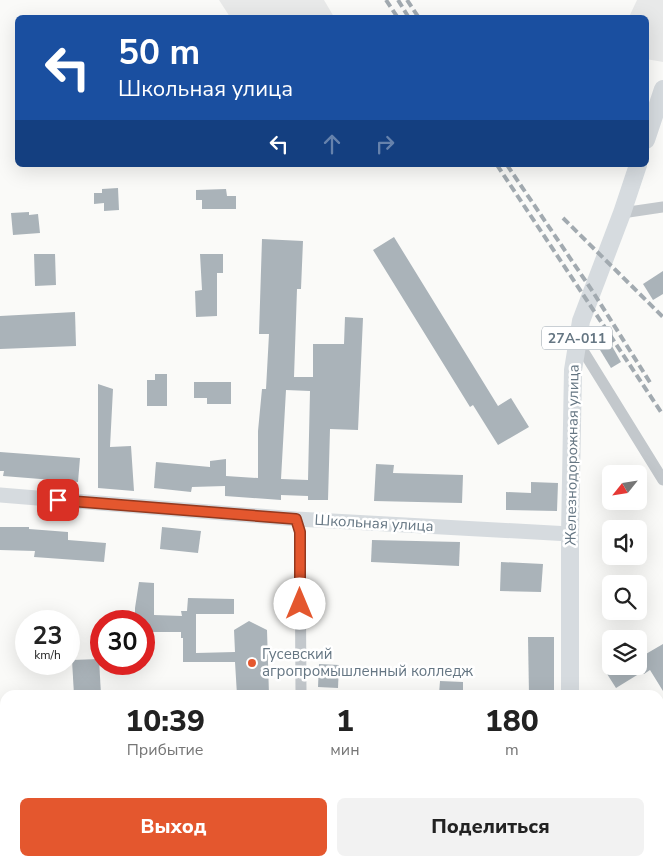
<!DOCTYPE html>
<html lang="ru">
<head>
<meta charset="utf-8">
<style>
  :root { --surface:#fff; --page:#f2f2f2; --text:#222; --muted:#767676; --accent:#e4572e }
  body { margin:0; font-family:"Nunito Sans",sans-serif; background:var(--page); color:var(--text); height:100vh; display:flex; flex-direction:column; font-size:19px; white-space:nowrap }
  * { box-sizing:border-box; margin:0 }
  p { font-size:16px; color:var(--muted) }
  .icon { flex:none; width:28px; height:28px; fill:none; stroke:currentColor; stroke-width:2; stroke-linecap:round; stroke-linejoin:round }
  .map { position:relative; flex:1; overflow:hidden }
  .side { position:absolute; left:0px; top:690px; width:664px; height:176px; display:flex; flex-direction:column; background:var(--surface); border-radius:15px 15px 0 0; box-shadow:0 5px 20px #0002 }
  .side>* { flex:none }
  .guide { position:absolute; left:15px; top:15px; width:634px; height:152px; border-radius:8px; box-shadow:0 5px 20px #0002; background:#1a4fa0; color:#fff; overflow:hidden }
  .needle { width:32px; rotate:240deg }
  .buttons { position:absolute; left:602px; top:465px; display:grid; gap:10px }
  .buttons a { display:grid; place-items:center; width:45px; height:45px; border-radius:8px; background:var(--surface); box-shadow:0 5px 20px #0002; font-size:25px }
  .speed { position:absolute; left:15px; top:610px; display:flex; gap:10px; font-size:25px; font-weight:700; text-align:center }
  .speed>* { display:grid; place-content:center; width:65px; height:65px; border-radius:50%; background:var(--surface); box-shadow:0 5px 20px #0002; line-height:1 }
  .speed small { font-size:12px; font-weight:400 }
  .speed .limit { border:8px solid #d22; background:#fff; color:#111 }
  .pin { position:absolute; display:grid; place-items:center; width:42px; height:42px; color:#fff; margin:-21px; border-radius:10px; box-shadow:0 2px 8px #0006 }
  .me { position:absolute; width:55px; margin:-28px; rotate:0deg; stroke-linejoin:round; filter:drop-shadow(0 0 4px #0008) }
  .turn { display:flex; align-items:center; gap:18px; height:105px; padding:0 20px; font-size:22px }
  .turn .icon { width:65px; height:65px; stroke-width:2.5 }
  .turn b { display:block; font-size:35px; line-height:42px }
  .lanes { display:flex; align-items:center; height:48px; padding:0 20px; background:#0003; justify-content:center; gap:25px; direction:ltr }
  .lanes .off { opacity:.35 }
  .eta { display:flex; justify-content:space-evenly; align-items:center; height:85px; text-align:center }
  .eta b { font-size:30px; font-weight:800; line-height:35px }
  .button { display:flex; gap:10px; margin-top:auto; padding:10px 20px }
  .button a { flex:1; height:58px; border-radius:8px; background:var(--accent); color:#fff; font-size:20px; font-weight:800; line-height:58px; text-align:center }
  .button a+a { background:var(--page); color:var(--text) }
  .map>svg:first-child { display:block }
</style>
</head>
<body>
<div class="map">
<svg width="663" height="866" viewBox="0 0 663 866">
  <rect width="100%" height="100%" fill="#fafaf8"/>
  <g fill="#e8e9e9">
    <path d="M219,0H324L334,17H230Z"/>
    <path d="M637,0H663V62L646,59V18L629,17Z"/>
  </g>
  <rect fill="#dadfd7" x="103" y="861" width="178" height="5"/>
  <g fill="#aab3b9" fill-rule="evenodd">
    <path d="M118,188L119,210L104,211V203L94,204V193H102V189Z"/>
    <path d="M226,189L227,196H236V209H202V200H196V190Z"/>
    <path d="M29,212V215L38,214L40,233L13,235L11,213Z"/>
    <path d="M394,237L498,406L511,398L529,427L498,445L473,405L470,407L373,250Z"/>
    <path d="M262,239L303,241L301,289H297L294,377H313V344H344L345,317L363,318L358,430L330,429L328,500H308V496L281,495V500L225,496V486L192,487L191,492L154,488L156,462L210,467V461L226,459V476L258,478V431L262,389H266L269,334H259ZM286,390L310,391L308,480L281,479Z"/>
    <path d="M34,254H55L56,285L35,286Z"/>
    <path d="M200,254H223V273H217V316L196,317L195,291L202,290Z"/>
    <path d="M663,271V294L653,300L643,284Z"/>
    <path d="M75,312L76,346L0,349V316Z"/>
    <path d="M608,339L621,362L611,368L597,345Z"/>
    <path d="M155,374H167V406H147V380H155Z"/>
    <path d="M194,382H231V404H207V398H194Z"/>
    <path d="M98,384L113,389L110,447L131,446L134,491L98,488Z"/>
    <path d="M0,452L80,458L78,482L3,476L4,471H0Z"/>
    <path d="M376,464L394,465L393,473L463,475L462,503L374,501Z"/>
    <path d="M531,482L558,483L557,511L506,510V492L531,493Z"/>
    <path d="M0,527H29V529L68,532V540L106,543L104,562L34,557L35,551L0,550Z"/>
    <path d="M162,527L201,531L198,553L160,549Z"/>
    <path d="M372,540L460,542L459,566L371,562Z"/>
    <path d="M501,562L543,564L541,592L500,591Z"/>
    <path d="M139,582L154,583V615L182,616L181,611H187L188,598L234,599V614H196V653L235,652L234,630L249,621L267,630L269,695H237L235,662H183V638H181V632H144V621H135V608Z"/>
    <path d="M528,637H554V695H529Z"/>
    <path d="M663,644V691L650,670L644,674L642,672L616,688L602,666H639V658Z"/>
    <path d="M99,659L101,695H74L72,660Z"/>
    <path d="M319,664L339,665L338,688L318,687Z"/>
    <path d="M440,681L463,682V695L439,694Z"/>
  </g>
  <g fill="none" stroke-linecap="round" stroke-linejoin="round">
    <g stroke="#c3c8cc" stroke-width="11">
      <path d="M622,213L663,207"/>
      <path d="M577,341L663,480"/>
      <path d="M296,519L300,532L301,695"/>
      <path d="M0,793H5"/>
    </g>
    <path stroke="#d6dbdf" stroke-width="15" d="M0,495L296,519L570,534"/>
    <g stroke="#d6dbdf" stroke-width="18">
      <path d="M646,140L663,89"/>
      <path d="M570,695V534L573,370L581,321L622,213L638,165"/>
      <path d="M576,861V866"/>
    </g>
    <g stroke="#a2aab0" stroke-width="4" stroke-dasharray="8 4" stroke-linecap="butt">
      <path d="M386,0L398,18"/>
      <path d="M398,0L409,18"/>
      <path d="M407,0L419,18"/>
      <path d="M497,165L663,415"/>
      <path d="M507,165L593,292L651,384"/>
      <path d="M563,218L663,317"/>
    </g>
  </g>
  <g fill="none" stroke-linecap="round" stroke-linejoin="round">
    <g stroke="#94391e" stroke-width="12">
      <path id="route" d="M58,500L296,519L300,532V604"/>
    </g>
    <use href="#route" stroke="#e4572e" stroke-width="9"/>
  </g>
  <circle fill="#e4572e" stroke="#fff" stroke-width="2" cx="252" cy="663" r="5"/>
  <g text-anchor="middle" stroke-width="5" stroke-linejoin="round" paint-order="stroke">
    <rect fill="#fff" stroke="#939fa8" stroke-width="1" x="542" y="326.5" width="70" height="23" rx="4"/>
    <g font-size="14" font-weight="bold" fill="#657683">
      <text x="577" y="343">27А-011</text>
    </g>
    <g font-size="15" fill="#657683" stroke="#fff">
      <text transform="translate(572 455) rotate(-89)" y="5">Железнодорожная улица</text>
      <text transform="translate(374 523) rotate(3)" y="5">Школьная улица</text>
    </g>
    <g font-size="15" fill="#657683" stroke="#fff" text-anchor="start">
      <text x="262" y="659">Гусевский<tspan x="262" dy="17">агропромышленный колледж</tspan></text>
    </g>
  </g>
</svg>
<div class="buttons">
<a><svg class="needle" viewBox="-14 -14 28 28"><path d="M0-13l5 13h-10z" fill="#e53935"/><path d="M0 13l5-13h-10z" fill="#767676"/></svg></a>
<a><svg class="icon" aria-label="sound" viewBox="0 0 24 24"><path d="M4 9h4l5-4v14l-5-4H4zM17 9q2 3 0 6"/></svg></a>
<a><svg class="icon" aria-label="search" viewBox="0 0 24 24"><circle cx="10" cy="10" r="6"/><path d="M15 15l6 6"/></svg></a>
<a><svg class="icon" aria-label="layers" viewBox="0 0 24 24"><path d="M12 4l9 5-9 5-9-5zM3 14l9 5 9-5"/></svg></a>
</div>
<div class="speed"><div>23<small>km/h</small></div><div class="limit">30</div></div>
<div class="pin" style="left:58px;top:500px;background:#d93025"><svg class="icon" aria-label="arrive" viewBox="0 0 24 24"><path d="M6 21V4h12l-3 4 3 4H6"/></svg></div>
<svg class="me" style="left:300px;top:604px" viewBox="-20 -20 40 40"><circle r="19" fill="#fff"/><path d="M0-13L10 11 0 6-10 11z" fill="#e4572e"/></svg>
<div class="guide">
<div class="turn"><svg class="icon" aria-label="left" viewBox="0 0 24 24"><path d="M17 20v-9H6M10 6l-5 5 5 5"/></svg><div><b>50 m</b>Школьная улица</div></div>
<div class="lanes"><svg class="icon" aria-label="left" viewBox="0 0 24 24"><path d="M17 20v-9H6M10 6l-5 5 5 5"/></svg><svg class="icon off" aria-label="ahead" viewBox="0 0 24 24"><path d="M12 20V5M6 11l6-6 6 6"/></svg><svg class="icon off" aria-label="right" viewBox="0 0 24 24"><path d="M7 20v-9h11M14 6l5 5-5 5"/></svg></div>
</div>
<section class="side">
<div class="eta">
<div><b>10:39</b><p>Прибытие</p></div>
<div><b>1</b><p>мин</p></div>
<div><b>180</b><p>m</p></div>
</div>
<div class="button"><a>Выход</a><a>Поделиться</a></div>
</section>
</div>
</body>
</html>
